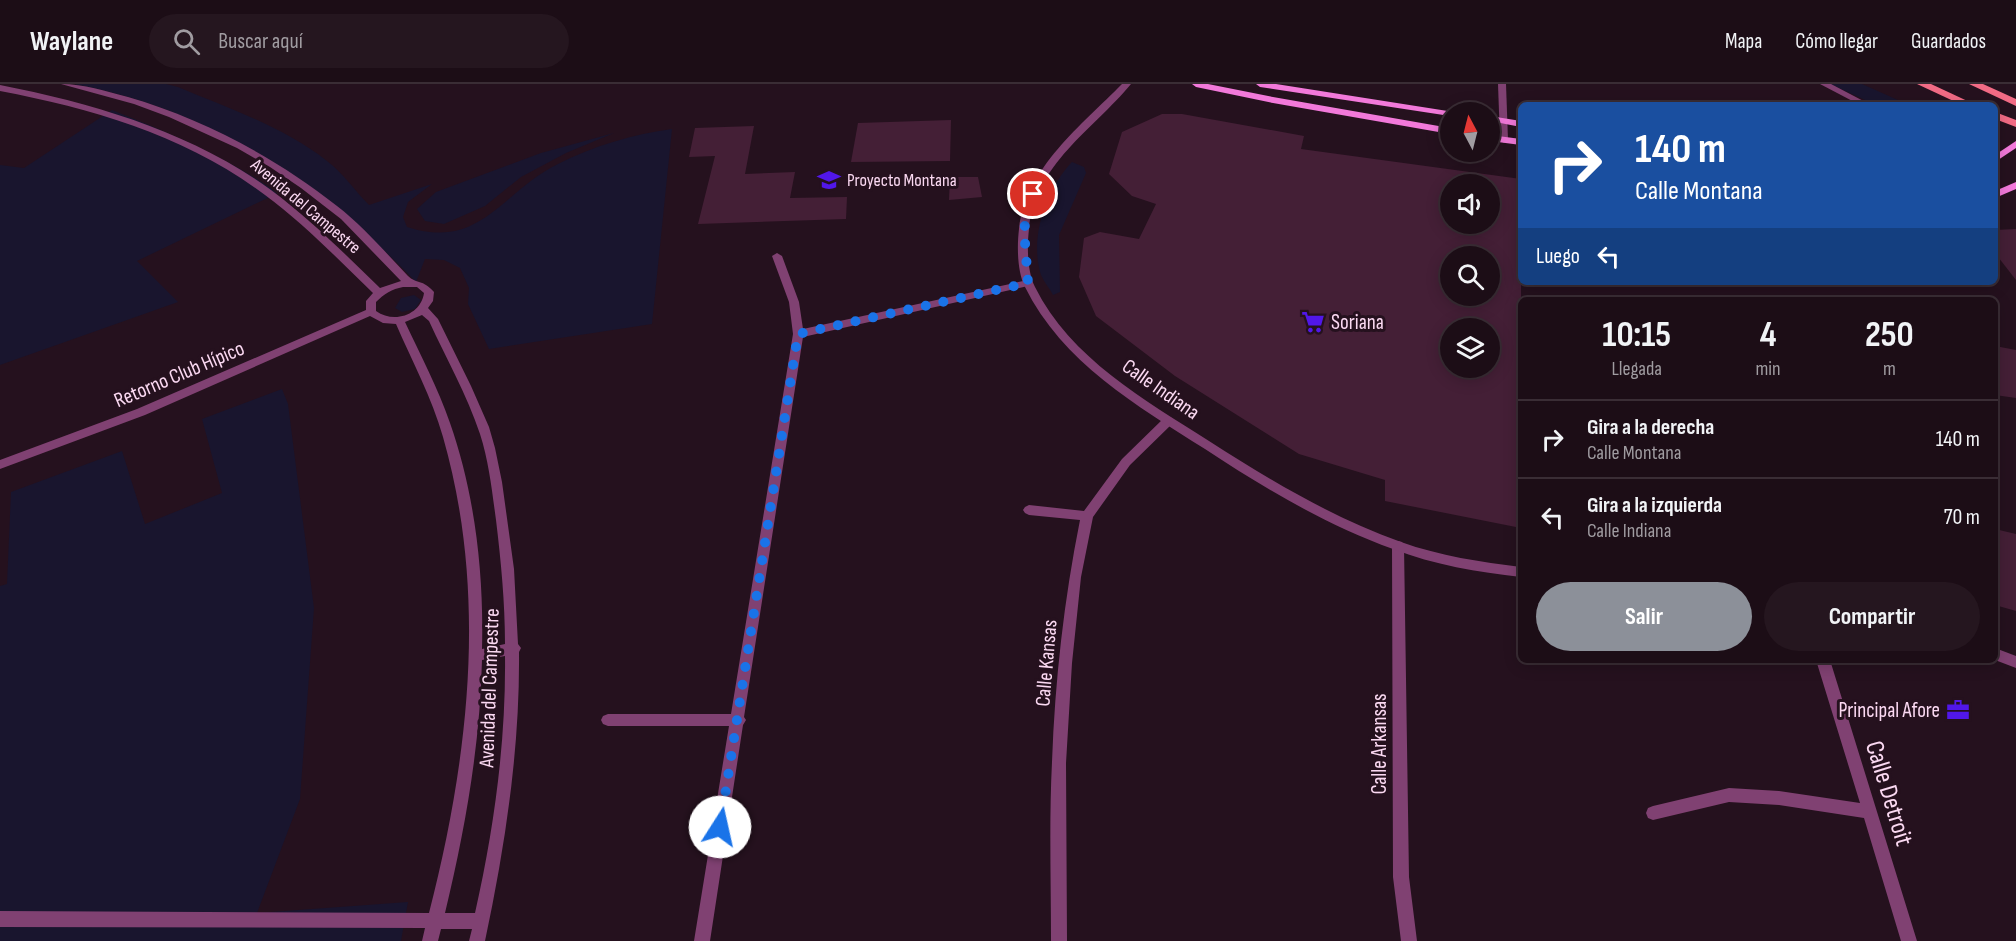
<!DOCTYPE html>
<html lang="es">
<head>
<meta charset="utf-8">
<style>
  :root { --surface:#1c0d16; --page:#25161f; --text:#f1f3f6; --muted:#a09ca1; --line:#3a2d35; --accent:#8c9099 }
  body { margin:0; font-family:"Sofia Sans Condensed",sans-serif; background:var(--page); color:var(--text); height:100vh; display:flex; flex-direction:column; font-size:22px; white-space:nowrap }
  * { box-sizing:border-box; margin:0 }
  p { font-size:20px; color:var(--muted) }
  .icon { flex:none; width:33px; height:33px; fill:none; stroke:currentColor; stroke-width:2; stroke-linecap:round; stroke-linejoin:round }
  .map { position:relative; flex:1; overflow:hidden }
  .sheet { position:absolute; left:1518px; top:213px; width:480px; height:366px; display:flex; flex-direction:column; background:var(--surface); border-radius:9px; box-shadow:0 3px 15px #0003,0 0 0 2px var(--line) }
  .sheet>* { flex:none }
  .hud { position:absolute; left:1518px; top:18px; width:480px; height:183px; border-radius:9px; box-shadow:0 3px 15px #0003,0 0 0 2px var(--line); background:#1a4fa0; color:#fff; overflow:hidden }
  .needle { width:39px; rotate:353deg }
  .fabs { position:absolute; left:1440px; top:18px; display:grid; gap:12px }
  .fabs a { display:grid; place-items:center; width:60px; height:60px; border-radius:50%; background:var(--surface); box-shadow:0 3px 15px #0003,0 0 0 2px var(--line); font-size:30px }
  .pin { position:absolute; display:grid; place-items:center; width:51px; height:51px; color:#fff; margin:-26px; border:3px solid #fff; border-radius:50%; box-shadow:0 2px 6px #0007 }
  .me { position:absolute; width:66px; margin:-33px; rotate:10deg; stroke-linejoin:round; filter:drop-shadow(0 0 4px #0008) }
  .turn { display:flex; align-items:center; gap:21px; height:126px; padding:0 18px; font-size:27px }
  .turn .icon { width:78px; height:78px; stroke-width:2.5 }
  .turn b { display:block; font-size:42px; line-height:51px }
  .then { display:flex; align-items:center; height:57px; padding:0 18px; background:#0003; gap:12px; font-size:22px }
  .eta { display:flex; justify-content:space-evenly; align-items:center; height:102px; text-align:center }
  .eta b { font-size:36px; font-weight:700; line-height:42px }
  .primary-button { display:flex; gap:12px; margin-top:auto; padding:12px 18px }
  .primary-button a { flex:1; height:69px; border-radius:36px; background:var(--accent); color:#fff; font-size:24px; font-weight:700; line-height:69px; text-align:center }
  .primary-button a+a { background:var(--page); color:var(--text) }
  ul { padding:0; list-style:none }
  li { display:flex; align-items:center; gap:18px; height:78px; padding:0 18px; border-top:2px solid var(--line) }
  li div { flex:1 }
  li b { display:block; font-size:22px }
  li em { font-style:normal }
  header { display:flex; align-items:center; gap:36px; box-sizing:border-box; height:84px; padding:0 30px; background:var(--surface); border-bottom:2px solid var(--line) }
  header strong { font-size:28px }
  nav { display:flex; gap:33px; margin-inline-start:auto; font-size:21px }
  .search { width:420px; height:54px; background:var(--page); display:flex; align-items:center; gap:15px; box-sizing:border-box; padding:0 21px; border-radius:33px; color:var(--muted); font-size:22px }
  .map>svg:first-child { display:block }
</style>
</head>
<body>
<header>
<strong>Waylane</strong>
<div class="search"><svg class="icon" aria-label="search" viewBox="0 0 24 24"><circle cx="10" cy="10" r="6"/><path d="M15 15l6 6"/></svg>Buscar aquí</div>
<nav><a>Mapa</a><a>Cómo llegar</a><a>Guardados</a></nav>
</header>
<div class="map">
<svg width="2016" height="857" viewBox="0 0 2016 857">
  <rect width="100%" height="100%" fill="#25111e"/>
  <g fill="#19152e">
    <path d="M74,0H166L178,3C228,24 284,43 327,77C343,89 355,107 369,121L432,100L408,118L403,133L407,143C481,167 501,108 558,80C593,62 634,50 672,45L652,240L489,265L468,220L469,204L460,184L444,176L425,175L416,198C320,99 211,26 74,0Z"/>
    <path d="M1830,0H1862L1909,21H1876Z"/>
    <path d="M112,26C170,49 226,73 278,109L137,177L178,218L0,281V81L24,84Z"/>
    <path d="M614,49L566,69L521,93L485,122L444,140L425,137L417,125L436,108L541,69Z"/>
    <path d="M1072,78L1084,83L1086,89L1059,151L1060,208L1053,211C1050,205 1044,198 1041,191C1029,154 1046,105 1072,78Z"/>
    <path d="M414,211L421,216L415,225L402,228L395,224L401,214Z"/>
    <path d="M282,305L288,320L314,524L300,715L257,829L408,818L401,857H0V502L7,500L11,408L122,367L145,440L222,409L202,335Z"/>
  </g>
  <g fill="#441f36" fill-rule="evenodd">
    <path d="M1162,30H1182L1304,52L1301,65L1521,95V444L1385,417V396L1299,370L1175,292L1096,232L1079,193L1084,154L1100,148L1139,155L1156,120L1132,112L1109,90L1122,48ZM1450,100H1490V140H1450ZM1450,172H1490V212H1450ZM1450,244H1490V284H1450Z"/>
    <path d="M951,36L950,77L851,78L858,39Z"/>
    <path d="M754,42L745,90L795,88L790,114L847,113L846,135L698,140L715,72L689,73L695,44Z"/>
    <path d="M950,93H978L982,113L949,116Z"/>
    <path d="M2016,145V196L1995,169V146Z"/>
    <path d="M1995,262L2016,266V314L1995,311Z"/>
    <path d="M1995,445L2016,450V527L1995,521Z"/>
  </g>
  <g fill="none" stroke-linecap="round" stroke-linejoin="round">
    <g fill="#804172" fill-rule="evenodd">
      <path d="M61,0C84,0 105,7 128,13C203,35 275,73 337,122C363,142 385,168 408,192C416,200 423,195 434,208L433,217L428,224L438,235L471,302L489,343L495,364L502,398L514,485L518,560L521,564L519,568C520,666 505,762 485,857H469L472,845H441L438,857H422L425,844L0,843V827L429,829C469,673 488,510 443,353C432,314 412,277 396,240L383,239L370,232L145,331L0,385V376L137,325L366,226V217L373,209C338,175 304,140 265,111C187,52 94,25 0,7V1C96,20 191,48 271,106C310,135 345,170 380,204L401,197L341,135L301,104L270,83L237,64L169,33L134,20ZM403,203H417L424,209C421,231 394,240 376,227V218C384,210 392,205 403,203ZM422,231L429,237C446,274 467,311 480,350C489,378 492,407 496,436C501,477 505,519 505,560L482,565C484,490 475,410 450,339C438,304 421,272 405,238ZM505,572C506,658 494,745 475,829H445C465,746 480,662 482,576Z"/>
      <path d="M1498,0H1506L1508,56L1504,59L1500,56Z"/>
      <path d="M1820,0H1831L1871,21H1860Z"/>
      <path d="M777,169L782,172L799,218L803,245L1028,196L1033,199L1028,202L803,253L744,633L746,636L743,641L710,857H694L729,642H608L603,640L601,636L603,632L608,630H731L793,250L789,218L772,172Z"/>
      <path d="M1168,333L1172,334L1174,337L1172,340L1130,381L1093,433L1081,493L1072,579L1066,679L1067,857H1051C1051,797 1049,737 1052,678C1055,596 1064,516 1080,436L1029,431L1025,429L1023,426L1025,423L1029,421L1084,427L1122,375L1164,334Z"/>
      <path d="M1398,457L1402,458L1404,462L1409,793L1417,857H1401L1393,793L1392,462L1394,458Z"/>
      <path d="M1816,576H1830L1917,857H1901L1864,734L1779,721L1729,718L1653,736L1648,734L1646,729L1648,724L1653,722L1729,704L1779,707L1860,719Z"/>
    </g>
    <g fill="#804172" fill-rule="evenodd">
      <path d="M1122,0H1131C1093,46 1035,80 1029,145C1027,162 1027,187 1035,203C1070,274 1145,316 1209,357C1270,396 1333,434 1401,458C1440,472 1481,478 1521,483V493C1478,488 1434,481 1393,465C1326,441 1264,404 1205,365C1137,322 1062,278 1025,203C1017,187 1017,162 1019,145C1026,83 1082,41 1122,0Z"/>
      <path d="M1995,564L2016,572V584L1995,576Z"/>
    </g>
    <g fill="#f279da" fill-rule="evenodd">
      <path d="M1192,0H1208L1273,13L1450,44V50L1273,19L1196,3Z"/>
      <path d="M1256,0H1276L1454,28H1450V32L1260,3Z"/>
      <path d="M1490,32L1521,37V43L1490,37Z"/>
      <path d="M1490,51L1521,55V61L1490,57Z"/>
      <path d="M2016,57V64L1995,78V71Z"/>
      <path d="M2016,98V105L1995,114V107Z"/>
    </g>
    <g fill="#f16b85" fill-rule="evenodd">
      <path d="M1917,0H1931L1976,21H1962Z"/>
      <path d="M1969,0H1983L2016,15V22Z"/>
      <path d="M1995,28L2016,36V43L1995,35Z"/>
    </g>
  </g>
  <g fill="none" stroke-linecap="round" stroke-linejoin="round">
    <path stroke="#1a73e8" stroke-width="10" stroke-dasharray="0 18" d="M720,743L798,250L1028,199L1024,145L1033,110"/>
  </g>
  <defs>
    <g id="school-bare" transform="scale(1.8)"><path d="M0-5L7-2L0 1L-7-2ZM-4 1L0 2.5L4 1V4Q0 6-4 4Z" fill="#5117e9" stroke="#25111e" stroke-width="2.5" paint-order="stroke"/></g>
    <g id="supermarket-bare" transform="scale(1.8)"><path d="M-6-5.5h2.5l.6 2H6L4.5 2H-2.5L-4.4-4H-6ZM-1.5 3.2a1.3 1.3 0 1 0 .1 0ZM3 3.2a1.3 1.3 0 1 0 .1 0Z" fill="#5117e9" stroke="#25111e" stroke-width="2.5" paint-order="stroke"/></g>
    <g id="office-bare" transform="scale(1.8)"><path d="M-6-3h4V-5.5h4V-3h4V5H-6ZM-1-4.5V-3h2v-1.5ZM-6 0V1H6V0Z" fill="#5117e9" stroke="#25111e" stroke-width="2.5" paint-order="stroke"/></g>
  </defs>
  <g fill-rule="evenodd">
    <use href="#school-bare" x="829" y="96"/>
    <use href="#supermarket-bare" x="1313" y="238"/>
    <use href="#office-bare" x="1958" y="626"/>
  </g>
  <g text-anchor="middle" stroke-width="6" stroke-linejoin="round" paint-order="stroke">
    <g font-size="18" fill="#fbd9f2" stroke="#25111e" text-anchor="start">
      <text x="847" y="102">Proyecto Montana</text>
    </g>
    <g font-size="18" fill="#fbd9f2" stroke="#25111e">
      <text transform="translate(306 122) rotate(40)" y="6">Avenida del Campestre</text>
    </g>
    <g font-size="21" fill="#fbd9f2" stroke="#25111e" text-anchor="start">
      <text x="1331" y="245">Soriana</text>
      <text x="1940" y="633" text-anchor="end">Principal Afore</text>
    </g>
    <g font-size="21" fill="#fbd9f2" stroke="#25111e">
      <text transform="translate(179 290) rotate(-23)" y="7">Retorno Club Hípico</text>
      <text transform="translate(1161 305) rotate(35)" y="7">Calle Indiana</text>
      <text transform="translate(1046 579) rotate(-85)" y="7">Calle Kansas</text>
      <text transform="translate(489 604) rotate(-88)" y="7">Avenida del Campestre</text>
      <text transform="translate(1379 660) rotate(-90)" y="7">Calle Arkansas</text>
    </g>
    <g font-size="26" fill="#fbd9f2" stroke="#25111e">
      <text transform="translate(1890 709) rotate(73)" y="9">Calle Detroit</text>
    </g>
  </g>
</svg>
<div class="fabs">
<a><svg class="needle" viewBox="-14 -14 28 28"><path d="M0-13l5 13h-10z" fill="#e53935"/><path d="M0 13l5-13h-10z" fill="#a09ca1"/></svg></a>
<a><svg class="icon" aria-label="sound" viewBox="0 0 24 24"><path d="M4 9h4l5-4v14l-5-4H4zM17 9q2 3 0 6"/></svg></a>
<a><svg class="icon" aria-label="search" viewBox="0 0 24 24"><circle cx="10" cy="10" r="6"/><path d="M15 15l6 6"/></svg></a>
<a><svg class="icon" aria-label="layers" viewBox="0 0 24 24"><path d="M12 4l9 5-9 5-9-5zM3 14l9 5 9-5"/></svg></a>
</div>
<div class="pin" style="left:1033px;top:110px;background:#d93025"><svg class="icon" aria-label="arrive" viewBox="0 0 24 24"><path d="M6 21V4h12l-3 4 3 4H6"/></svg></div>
<svg class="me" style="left:720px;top:743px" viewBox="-20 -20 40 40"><circle r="19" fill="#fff"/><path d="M0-13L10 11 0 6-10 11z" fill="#1a73e8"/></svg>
<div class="hud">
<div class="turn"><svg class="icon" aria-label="right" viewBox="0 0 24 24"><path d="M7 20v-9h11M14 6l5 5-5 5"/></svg><div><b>140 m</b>Calle Montana</div></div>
<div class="then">Luego<svg class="icon" aria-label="left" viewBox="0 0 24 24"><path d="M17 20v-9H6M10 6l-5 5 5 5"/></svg></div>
</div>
<section class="sheet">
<div class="eta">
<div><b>10:15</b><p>Llegada</p></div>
<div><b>4</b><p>min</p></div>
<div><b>250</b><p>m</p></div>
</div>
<ul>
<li><svg class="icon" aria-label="right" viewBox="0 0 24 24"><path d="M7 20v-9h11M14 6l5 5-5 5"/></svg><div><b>Gira a la derecha</b><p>Calle Montana</p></div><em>140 m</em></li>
<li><svg class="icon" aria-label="left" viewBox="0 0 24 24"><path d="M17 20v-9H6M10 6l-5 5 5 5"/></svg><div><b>Gira a la izquierda</b><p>Calle Indiana</p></div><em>70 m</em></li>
</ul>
<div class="primary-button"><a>Salir</a><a>Compartir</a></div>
</section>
</div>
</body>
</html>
